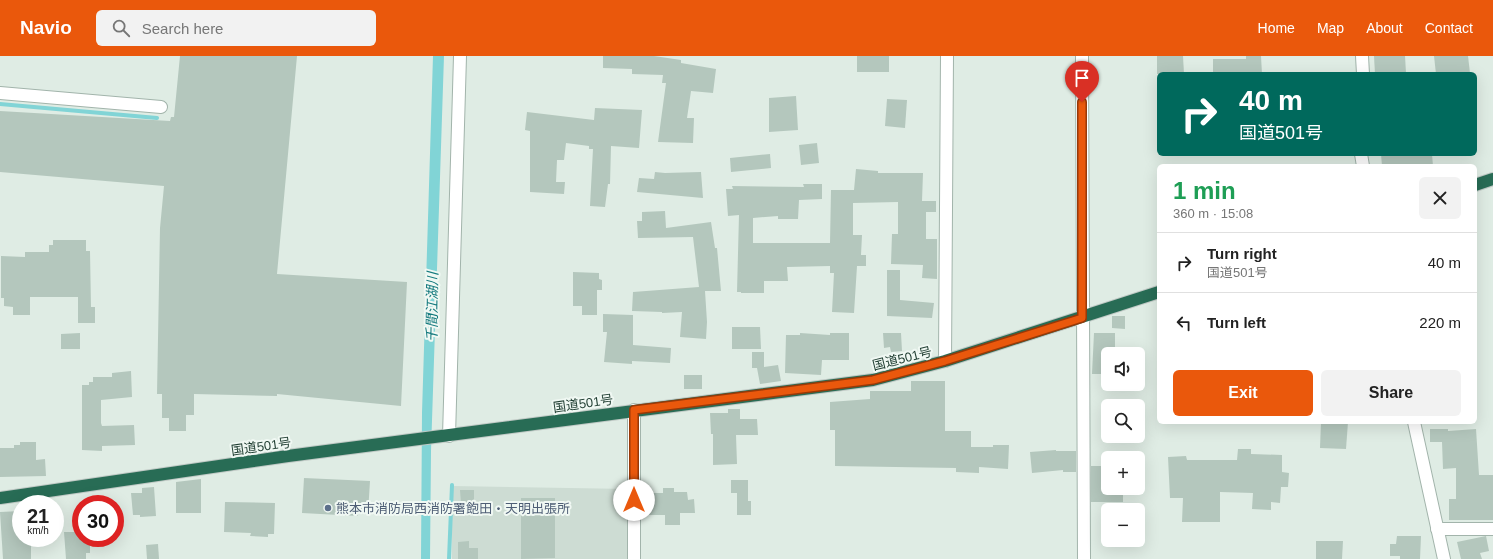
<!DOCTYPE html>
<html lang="en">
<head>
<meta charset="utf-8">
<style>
  :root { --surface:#fff; --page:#f2f2f2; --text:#222; --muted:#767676; --line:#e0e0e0; --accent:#ea580c }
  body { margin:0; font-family:Arial,"Noto Sans JP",sans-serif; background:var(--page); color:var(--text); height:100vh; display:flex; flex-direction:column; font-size:15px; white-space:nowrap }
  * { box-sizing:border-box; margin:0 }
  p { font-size:13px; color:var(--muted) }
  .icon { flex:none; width:22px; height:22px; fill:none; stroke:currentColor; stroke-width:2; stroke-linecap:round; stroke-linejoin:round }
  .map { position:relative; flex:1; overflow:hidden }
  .details { position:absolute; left:1157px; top:108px; width:320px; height:260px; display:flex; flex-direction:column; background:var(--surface); border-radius:6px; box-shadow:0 4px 16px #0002 }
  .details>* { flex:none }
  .guide { position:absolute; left:1157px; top:16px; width:320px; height:84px; border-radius:6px; box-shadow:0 4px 16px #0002; background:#00695c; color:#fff; overflow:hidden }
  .controls { position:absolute; left:1101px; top:291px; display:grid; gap:8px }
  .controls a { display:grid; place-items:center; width:44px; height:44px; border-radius:6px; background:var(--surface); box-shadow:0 4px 16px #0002; font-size:20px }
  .speed { position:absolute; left:12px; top:439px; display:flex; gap:8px; font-size:20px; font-weight:700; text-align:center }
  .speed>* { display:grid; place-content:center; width:52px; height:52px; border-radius:50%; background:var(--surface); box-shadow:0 4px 16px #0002; line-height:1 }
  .speed small { font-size:10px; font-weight:400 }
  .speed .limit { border:6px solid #d22; background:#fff; color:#111 }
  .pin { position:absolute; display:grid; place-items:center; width:34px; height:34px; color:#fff; margin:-41px -17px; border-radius:50% 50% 50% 0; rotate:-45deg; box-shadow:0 0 4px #0007 }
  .pin .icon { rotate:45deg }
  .me { position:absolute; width:44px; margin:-22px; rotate:0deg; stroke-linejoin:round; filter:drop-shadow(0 0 3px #0008) }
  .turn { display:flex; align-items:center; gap:14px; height:84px; padding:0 16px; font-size:18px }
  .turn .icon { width:52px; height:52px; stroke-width:2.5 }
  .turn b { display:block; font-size:28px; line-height:34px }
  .round { display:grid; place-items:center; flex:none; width:42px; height:42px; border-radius:6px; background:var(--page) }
  .head { display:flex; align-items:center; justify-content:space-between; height:68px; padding:0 16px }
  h1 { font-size:24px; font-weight:700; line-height:30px; color:#1e9e55 }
  .primary-button { display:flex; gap:8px; margin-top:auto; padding:8px 16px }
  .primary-button a { flex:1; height:46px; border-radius:6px; background:var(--accent); color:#fff; font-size:16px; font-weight:700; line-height:46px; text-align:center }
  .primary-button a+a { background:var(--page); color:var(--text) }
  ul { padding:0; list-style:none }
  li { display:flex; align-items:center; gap:12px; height:60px; padding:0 16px; border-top:1px solid var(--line) }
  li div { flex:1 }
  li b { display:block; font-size:15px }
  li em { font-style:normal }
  header { display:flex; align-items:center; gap:24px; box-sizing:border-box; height:56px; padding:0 20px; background:var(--accent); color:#fff }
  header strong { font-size:19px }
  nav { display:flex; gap:22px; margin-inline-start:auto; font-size:14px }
  .search { width:280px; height:36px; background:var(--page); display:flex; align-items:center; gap:10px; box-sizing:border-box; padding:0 14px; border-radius:6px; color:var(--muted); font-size:15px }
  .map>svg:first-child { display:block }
</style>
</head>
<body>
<header>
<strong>Navio</strong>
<div class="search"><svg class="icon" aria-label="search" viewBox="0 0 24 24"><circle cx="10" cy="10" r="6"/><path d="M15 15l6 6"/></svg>Search here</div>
<nav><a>Home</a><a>Map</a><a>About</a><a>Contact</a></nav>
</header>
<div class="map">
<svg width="1493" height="503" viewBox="0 0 1493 503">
  <rect width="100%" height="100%" fill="#dfece4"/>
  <path fill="#cddcd3" d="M452,430L630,433V503H452Z"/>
  <path fill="#81d4d6" d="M433,0H444L431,395L430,503H421L422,357Z"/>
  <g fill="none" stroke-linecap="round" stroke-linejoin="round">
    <g stroke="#81d4d6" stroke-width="4">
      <path d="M0,48L157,62"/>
      <path d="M449,503L452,429"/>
    </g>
  </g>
  <g fill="#b4c7bd">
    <path d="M180,0H297L277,218L407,226L401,350L277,338V340L194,338V359H186V375H169V362H162V338H157L160,172L164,130L0,116V55L170,65L171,61H174Z"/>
    <path d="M603,0H654L681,4V7L716,13L713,37L691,35L687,62H694L693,87L658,86L666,27H662L663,19L632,18V13L603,12Z"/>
    <rect x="857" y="0" width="32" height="16"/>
    <path d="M1157,0H1183L1184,18H1157Z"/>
    <path d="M1246,0H1261L1262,18H1213V3H1246Z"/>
    <path d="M1374,0H1405L1406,17L1375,18Z"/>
    <path d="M1434,0H1468L1470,17L1436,18Z"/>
    <path d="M796,40L798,74L769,76V42Z"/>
    <path d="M887,43L907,44L905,72L885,70Z"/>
    <path d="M595,52L642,54L639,92L611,90L610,128H608L605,151L590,150L593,93H589V90L566,87L564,104H557L556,126H565L564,138L530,136V75L525,74L527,56L594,64Z"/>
    <path d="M817,87L819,107L801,109L799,89Z"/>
    <path d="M770,98L771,112L731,116L730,102Z"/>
    <path d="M1381,98H1432L1433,110H1382Z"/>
    <path d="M856,113L878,115V117H923L922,145H936V156H926V183H937V223L922,222L923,209L891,208L892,178H898V146L853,147V179H862L861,199H866V210H857L854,257L832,256L834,217H830V210L787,211L788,225H764V237H741V236H737L739,159L728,160L726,133H733L732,130L804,131L803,128H822V143L799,144L798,163H778V160L753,162V187H830L831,134H854Z"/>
    <path d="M655,116L665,117L701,116L703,142L637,136L639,122L654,123Z"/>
    <path d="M665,155L666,172L711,166L715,192H717L721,235H705L707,266L706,283L680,281L682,256L662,257V256L632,255L633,236L699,231L693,181L638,182L637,165H642V156Z"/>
    <path d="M53,184H86V195H90L91,251H95V267H78V241H30V259H13V251L4,250V242H1V200L25,201V196H49V189H53Z"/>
    <path d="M887,214H900V244L934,247L932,262L887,260Z"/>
    <path d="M573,216L599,217V223L602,224V234H597V259H582V250H573Z"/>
    <path d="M603,258L633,259V289L671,292L670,307L632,305V308L604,306L607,276H603Z"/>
    <path d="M1112,260H1125V273L1112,272Z"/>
    <path d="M732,271H760L761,293H732Z"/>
    <path d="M80,277V293H61V278Z"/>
    <path d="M800,277L830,279V277H849V304H822L821,319L785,317L786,279H800Z"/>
    <path d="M883,277H901L902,295L891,296L890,291L884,292Z"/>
    <path d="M1094,277H1115V293H1108V318H1092Z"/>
    <path d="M752,296H764V311L778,309L781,325L760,328L757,312H752Z"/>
    <path d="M131,315L132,341L101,344V367L102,370L134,369L135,389L102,390V395L82,394V329H89V326H93V321H112V317Z"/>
    <rect x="684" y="319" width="18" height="14"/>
    <path d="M911,325H945V375H971V391H993V389H1009L1008,413L979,411V417L956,416V412L835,410V374H830V346L870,343V335H911Z"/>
    <path d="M728,353H740V363H757L758,379H736L737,408L713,409V378H711L710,357H728Z"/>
    <path d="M1321,366H1348L1346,393L1320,392Z"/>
    <path d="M1430,373H1448V375L1476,373L1479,419H1493V464H1449V443H1456V412L1443,413L1442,386H1430Z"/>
    <path d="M20,386H36V404L45,403L46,420L0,421V392H14V389H20Z"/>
    <path d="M1238,393H1251V398L1282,399V416L1289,417L1288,431H1281L1280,447L1271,446V454L1252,453L1253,437L1220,436V466H1182L1183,442H1170L1168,401L1186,400L1187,404H1237Z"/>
    <path d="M1056,394V395H1076V416H1063V414L1032,417L1030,396Z"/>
    <path d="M1091,410H1108V432H1123V446H1091Z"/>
    <path d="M304,422L370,425L368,457H358V460L302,457Z"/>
    <path d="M201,423V457H176V426Z"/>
    <path d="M731,424H748V445H751V459H737V437H731Z"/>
    <path d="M154,431L156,460L140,461V459H133L131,437H142V432Z"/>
    <path d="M663,432H674V436H687L688,444L694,443L695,457H680V469H665V459H648V437H663Z"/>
    <path d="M460,434H474V447H461Z"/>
    <path d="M521,442H555V502L521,503Z"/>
    <path d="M225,446L275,447L274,478H268V481L250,480L251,477L224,476Z"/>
    <path d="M21,455V482H31V503H3L0,456Z"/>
    <path d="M64,476H81V482H90V497H86V503H66Z"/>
    <path d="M1397,480H1421L1420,503H1400V500H1390V488H1396Z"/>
    <path d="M1486,480L1489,495L1480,497L1482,503H1461L1457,486Z"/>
    <path d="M469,485V492H478V503H458V486Z"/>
    <path d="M1316,485H1343L1342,503H1316Z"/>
    <path d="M158,488L159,503H147L146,489Z"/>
  </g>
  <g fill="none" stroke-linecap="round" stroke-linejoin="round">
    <g stroke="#a2b4ab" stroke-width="14">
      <g id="minor">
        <path d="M1082,0L1084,503"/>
        <path d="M1362,0L1363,18"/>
        <path d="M0,37L161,51"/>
        <path d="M1361,98L1363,110"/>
        <path d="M945,305L947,0"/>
        <path d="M1414,366L1444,503"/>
        <path d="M449,380L460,0"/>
        <path d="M1437,473H1493"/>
        <path d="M634,503V354"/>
      </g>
    </g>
    <g stroke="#c0c9c5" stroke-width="14">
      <g id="highway">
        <path d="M1475,129L1493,123"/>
        <path d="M0,442L288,400L873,324L945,305L1159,236"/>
      </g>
    </g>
    <use href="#minor" stroke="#fff" stroke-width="12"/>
    <use href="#highway" stroke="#286c55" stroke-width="12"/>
  </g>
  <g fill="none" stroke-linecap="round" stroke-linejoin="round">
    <g stroke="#983908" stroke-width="10">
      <path id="route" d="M634,444V354L873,324L945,305L1082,262V46"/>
    </g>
    <use href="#route" stroke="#ea580c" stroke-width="7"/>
  </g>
  <circle fill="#5c6f8a" stroke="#f0f8f3" stroke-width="1.5" cx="328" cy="452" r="4"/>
  <g text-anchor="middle" stroke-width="4" stroke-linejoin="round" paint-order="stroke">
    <g font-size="13" fill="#1f3d31" stroke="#f0f8f3">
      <text transform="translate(902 302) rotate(-14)" y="5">国道501号</text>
      <text transform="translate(583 347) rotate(-8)" y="5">国道501号</text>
      <text transform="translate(261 390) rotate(-8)" y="5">国道501号</text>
    </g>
    <g font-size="13" fill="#4e5e75" stroke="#f0f8f3" text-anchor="start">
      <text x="336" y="457">熊本市消防局西消防署飽田・天明出張所</text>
    </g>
    <g font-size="14" font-style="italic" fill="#147a7e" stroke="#f0f8f3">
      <text transform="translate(432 251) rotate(-89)" y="5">千間江湖川</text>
    </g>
  </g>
</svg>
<div class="controls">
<a><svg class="icon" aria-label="sound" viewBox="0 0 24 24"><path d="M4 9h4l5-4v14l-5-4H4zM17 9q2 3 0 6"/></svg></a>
<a><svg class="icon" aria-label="search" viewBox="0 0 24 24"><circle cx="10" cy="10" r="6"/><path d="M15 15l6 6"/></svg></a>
<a>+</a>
<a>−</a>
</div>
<div class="speed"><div>21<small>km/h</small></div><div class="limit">30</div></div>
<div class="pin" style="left:1082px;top:46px;background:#d93025"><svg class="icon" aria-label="arrive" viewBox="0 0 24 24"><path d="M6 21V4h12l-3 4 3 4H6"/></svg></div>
<svg class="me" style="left:634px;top:444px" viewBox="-20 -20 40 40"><circle r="19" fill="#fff"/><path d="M0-13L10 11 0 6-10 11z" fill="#ea580c"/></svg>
<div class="guide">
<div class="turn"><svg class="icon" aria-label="right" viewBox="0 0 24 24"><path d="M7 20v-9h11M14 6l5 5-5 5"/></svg><div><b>40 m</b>国道501号</div></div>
</div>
<section class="details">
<div class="head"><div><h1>1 min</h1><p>360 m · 15:08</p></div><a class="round"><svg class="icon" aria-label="close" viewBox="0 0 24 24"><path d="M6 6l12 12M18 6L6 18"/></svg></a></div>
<ul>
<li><svg class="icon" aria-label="right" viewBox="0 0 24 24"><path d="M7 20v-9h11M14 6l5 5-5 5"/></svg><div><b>Turn right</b><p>国道501号</p></div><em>40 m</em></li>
<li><svg class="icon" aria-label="left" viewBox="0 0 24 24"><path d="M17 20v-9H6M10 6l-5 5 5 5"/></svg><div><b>Turn left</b></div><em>220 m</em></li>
</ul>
<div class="primary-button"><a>Exit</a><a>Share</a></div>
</section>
</div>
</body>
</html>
